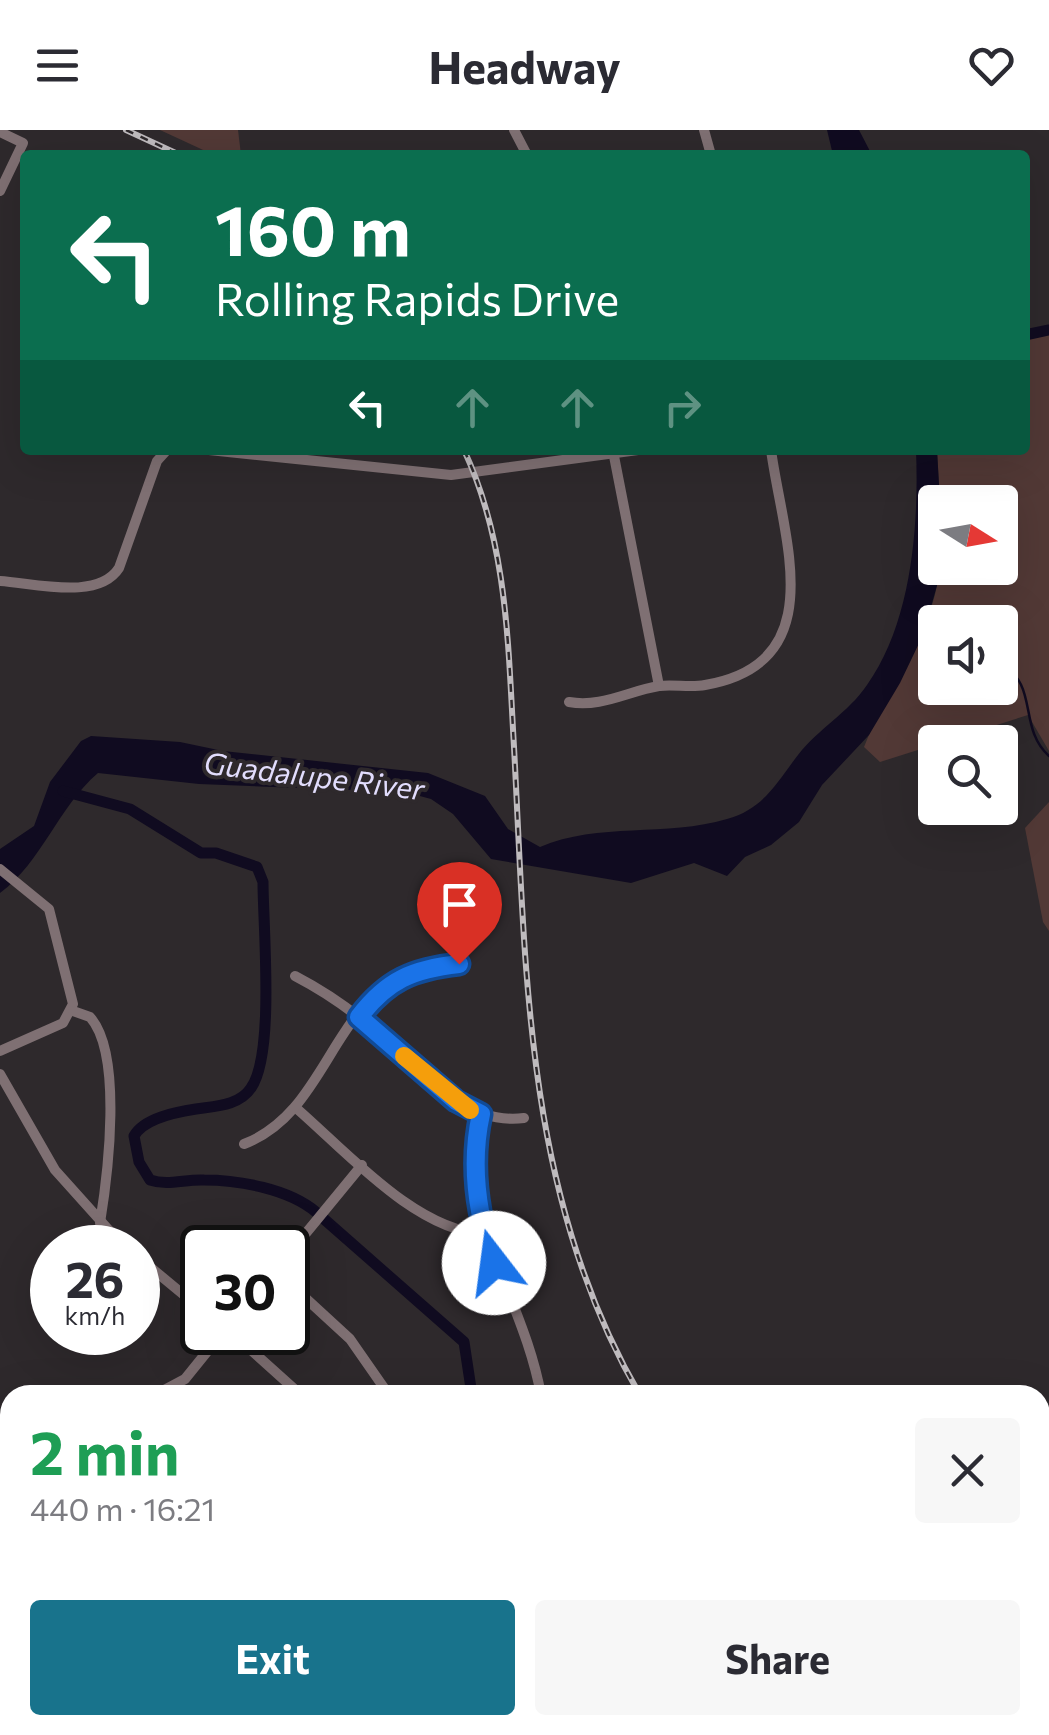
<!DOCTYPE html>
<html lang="en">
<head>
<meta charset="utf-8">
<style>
  :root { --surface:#fff; --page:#f7f7f7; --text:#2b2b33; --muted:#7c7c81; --accent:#18738c }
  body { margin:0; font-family:Commissioner,sans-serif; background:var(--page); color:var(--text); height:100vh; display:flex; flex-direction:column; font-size:38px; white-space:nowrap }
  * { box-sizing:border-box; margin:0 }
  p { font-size:32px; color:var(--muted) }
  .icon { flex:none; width:55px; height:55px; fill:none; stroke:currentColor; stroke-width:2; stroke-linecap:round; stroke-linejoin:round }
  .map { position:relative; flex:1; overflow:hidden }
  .panel { position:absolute; left:0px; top:1255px; width:1050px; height:350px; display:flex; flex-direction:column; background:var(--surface); border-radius:30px 30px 0 0; box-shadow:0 10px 40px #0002 }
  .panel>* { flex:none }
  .hud { position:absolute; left:20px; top:20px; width:1010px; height:305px; border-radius:10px; box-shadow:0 10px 40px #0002; background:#0b6e4f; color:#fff; overflow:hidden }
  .needle { width:65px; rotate:101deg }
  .buttons { position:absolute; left:918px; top:355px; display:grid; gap:20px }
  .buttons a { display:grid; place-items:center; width:100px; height:100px; border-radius:10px; background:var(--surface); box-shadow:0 10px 40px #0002; font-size:50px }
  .speed { position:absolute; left:30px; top:1095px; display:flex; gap:20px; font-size:50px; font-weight:700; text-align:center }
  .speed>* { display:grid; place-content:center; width:130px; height:130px; border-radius:50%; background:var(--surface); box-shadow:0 10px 40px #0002; line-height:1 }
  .speed small { font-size:25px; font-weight:400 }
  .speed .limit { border:5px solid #111; border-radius:15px; background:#fff; color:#111 }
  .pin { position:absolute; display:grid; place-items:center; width:85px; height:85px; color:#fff; margin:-102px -42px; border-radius:50% 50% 50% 0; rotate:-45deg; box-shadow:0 0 10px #0007 }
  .pin .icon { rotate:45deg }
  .me { position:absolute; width:110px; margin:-55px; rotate:345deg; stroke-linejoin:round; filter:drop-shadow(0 0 8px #0008) }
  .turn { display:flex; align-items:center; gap:35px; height:210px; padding:0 30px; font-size:45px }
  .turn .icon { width:130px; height:130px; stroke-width:2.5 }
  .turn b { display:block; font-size:70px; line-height:85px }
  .lanes { display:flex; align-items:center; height:95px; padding:0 30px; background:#0003; justify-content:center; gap:50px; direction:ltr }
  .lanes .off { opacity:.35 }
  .round { display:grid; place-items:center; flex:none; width:105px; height:105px; border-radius:10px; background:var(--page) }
  .summary { display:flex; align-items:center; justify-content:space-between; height:170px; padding:0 30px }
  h1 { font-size:60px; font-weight:700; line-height:75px; color:#1e9e55 }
  .primary-button { display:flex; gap:20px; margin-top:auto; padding:20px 30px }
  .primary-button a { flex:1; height:115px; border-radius:10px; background:var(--accent); color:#fff; font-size:40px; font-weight:700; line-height:115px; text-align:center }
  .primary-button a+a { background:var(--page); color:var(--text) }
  header { display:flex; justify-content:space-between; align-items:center; height:130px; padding:0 30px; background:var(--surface); font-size:45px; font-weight:700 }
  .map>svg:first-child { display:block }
</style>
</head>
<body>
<header><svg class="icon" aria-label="menu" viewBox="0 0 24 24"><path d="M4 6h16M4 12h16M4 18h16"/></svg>Headway<svg class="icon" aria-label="heart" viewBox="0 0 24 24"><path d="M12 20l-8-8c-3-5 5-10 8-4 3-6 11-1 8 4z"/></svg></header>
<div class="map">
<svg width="1049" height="1605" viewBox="0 0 1049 1605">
  <rect width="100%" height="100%" fill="#2e292c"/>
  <g fill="#523936" fill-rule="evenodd">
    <path d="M160,0H238L241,25H214Z"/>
    <path d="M1049,203V621L1028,585L880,632L864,617C890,551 930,514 940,438H1000V372H940L937,320H1025V208ZM935,492H1000V558H935Z"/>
    <path d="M1049,672V801L1043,792L1025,698Z"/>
    <path d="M475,1595H702L687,1605H479Z"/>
  </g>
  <g fill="#100b20">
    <path d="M827,0H859L872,25H833Z"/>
    <path d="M916,320H937L940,372H935L938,452L923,505L900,553L869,605L822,655L799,692L771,715L745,727L727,746L694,733L631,753L491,729L453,684L431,669L405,662L199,654L98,643C58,677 42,732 0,763V719L34,696L50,652L81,611L91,606L180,612L223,621L428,643L485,666L508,699L540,717C598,692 667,707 727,689C764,679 777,652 798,625C818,599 848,583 867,555C912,492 919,394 916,320Z"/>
  </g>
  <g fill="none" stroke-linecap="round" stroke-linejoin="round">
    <g stroke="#100b20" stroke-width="2.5">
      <path d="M919,509L935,519"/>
      <path d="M1000,534C1040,554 1017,597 1049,626"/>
    </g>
    <g stroke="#100b20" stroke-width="11">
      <path d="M1025,205L1049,200"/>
      <path d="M63,661L130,679L201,723H216L257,737L263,752C263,797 275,924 251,958C239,976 215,976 196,979C176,982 144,988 134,1006L139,1032L150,1050C168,1056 185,1049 204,1050C239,1050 289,1059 316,1082"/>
      <path d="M324,1089L464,1212L472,1265"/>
      <path d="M853,1595L863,1605"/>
    </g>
    <g stroke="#7f7073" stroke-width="10">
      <path d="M514,0L527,25"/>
      <path d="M704,0L711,25"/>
      <path d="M0,2L23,13L0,61"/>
      <path d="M209,320L451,345L638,320"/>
      <path d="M613,321L659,556"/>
      <path d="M0,451C34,453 98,471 119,438L157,331L167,320"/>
      <path d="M569,572C601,578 628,561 659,556C674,554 690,558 705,555C833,533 783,409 771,320"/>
      <path d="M0,739L49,779L73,874L63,893L0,921"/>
      <path d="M295,846C318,858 340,872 361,889C407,926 458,997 524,988"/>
      <path d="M73,881L90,887C123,924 108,1044 100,1093"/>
      <path d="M0,944L55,1040L125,1118"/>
      <path d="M296,978C347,1022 416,1101 484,1104"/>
      <path d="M481,984C457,1092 523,1165 541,1265"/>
      <path d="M244,1014C325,983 331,877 406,844C422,836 442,836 459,835"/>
      <path d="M288,1125L362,1035"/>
      <path d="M138,1127L202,1180"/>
      <path d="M288,1152L350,1209L389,1265"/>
      <path d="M231,1202L301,1265"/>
      <path d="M155,1265L185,1249L223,1202"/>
      <path d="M0,1335L10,1331"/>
      <path d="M0,1446L10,1441"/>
      <path d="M0,1553L10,1548"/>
      <path d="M457,1595L461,1605"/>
      <path d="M123,1605L144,1595"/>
    </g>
    <g stroke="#d4b6bd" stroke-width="12">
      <path d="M1040,1381L1049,1379"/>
      <path d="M1040,1396L1049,1395"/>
      <path d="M514,1605L526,1595"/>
      <path d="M539,1605L550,1595"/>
    </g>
    <g stroke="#bfbbbe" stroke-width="6">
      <g id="rail">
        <path d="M126,0L180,25"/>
        <path d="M464,320C508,414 508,516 514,617C526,839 524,1067 640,1265"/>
        <path d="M836,1595L842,1605"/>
      </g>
    </g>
    <use href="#rail" stroke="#2e292c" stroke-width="2.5" stroke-dasharray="8" stroke-linecap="butt"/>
  </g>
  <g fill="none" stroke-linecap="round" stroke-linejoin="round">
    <g stroke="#114b97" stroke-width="25">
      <path id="route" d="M459,834C413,839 387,850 359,887L456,971L481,984C470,1034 477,1085 494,1133"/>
    </g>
    <use href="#route" stroke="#1a73e8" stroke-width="18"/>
    <path stroke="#f59e0b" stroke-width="18" d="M404,926L470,980"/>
  </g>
  <g text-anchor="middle" stroke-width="8" stroke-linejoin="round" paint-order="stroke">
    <g font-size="30" font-style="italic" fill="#e2ddfd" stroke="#2e292c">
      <text transform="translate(314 647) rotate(7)" y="10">Guadalupe River</text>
    </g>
  </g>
</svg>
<div class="buttons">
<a><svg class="needle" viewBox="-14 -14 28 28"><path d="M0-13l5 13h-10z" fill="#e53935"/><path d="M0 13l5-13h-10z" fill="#7c7c81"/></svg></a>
<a><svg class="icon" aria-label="sound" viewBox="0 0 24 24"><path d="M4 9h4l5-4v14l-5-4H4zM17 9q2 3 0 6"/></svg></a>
<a><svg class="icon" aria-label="search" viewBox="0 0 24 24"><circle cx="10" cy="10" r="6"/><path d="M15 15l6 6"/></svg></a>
</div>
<div class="speed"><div>26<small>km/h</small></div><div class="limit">30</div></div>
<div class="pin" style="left:459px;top:834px;background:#d93025"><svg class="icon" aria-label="arrive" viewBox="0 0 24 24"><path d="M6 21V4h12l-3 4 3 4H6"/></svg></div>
<svg class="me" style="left:494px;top:1133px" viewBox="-20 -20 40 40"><circle r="19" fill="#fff"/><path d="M0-13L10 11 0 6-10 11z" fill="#1a73e8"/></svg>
<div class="hud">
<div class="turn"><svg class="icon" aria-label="left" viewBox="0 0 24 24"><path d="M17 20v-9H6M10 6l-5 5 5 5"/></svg><div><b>160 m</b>Rolling Rapids Drive</div></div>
<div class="lanes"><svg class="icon" aria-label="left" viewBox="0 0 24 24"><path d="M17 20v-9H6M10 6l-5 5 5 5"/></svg><svg class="icon off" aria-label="ahead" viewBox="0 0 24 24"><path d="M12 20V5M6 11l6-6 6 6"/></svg><svg class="icon off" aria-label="ahead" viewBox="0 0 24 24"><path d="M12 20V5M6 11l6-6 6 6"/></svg><svg class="icon off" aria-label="right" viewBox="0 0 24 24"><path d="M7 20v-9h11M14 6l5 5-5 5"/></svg></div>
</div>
<section class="panel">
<div class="summary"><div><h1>2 min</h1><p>440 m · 16:21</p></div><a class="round"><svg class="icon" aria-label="close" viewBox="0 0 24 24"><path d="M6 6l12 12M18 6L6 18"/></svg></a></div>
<div class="primary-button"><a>Exit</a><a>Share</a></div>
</section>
</div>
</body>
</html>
